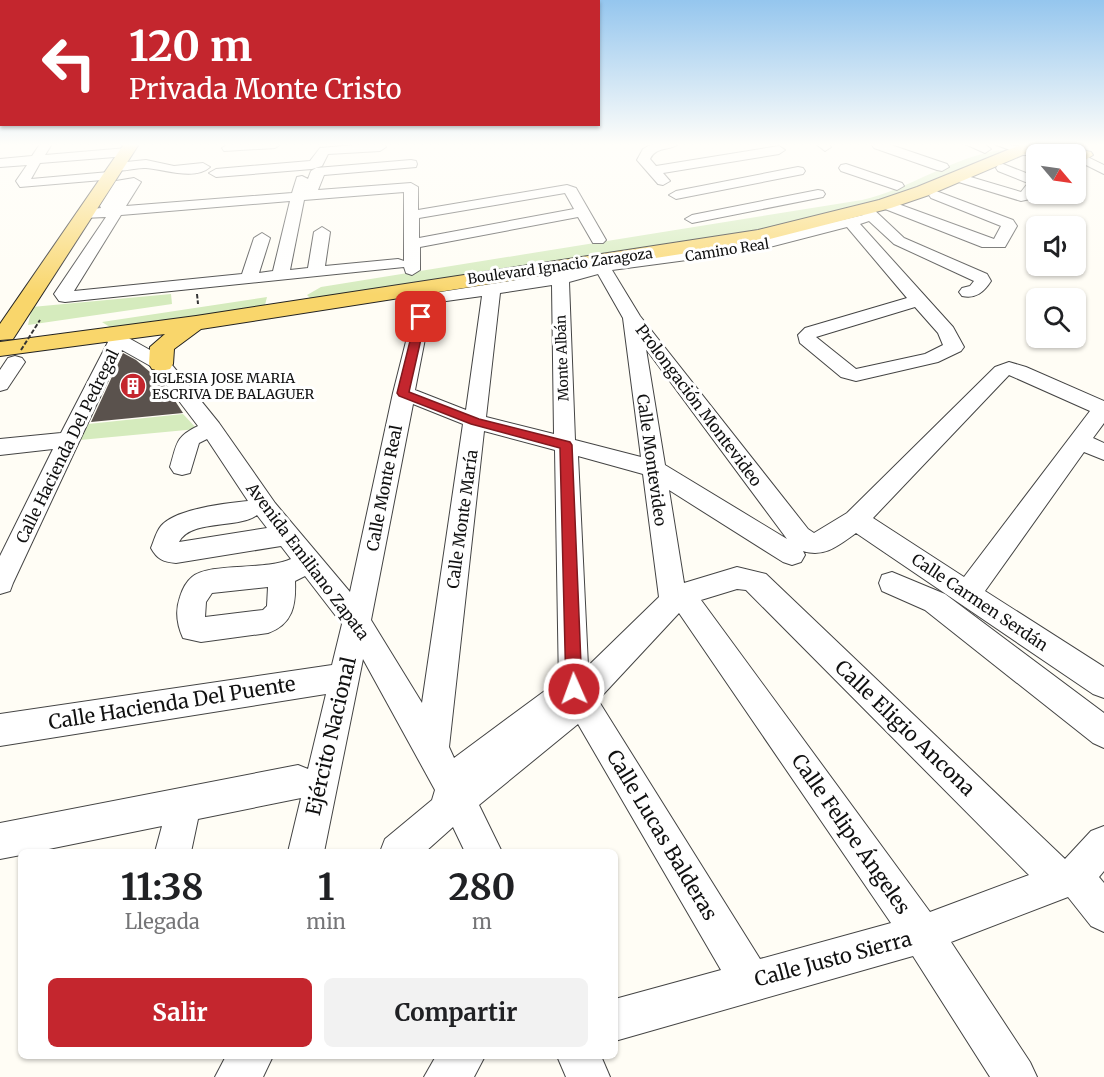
<!DOCTYPE html>
<html lang="es">
<head>
<meta charset="utf-8">
<style>
  :root { --surface:#fff; --page:#f2f2f2; --text:#202124; --muted:#757577; --accent:#c4262e }
  body { margin:0; font-family:Merriweather,serif; background:var(--page); color:var(--text); height:100vh; display:flex; flex-direction:column; font-size:22px; white-space:nowrap }
  * { box-sizing:border-box; margin:0 }
  p { font-size:20px; color:var(--muted) }
  .icon { flex:none; width:33px; height:33px; fill:none; stroke:currentColor; stroke-width:2; stroke-linecap:round; stroke-linejoin:round }
  .map { position:relative; flex:1; overflow:hidden }
  .details { position:absolute; left:18px; top:849px; width:600px; height:210px; display:flex; flex-direction:column; background:var(--surface); border-radius:9px; box-shadow:0 2px 4px #0004 }
  .details>* { flex:none }
  .hud { position:absolute; left:0px; top:0px; width:600px; height:126px; box-shadow:0 2px 4px #0004; background:#c4262e; color:#fff; overflow:hidden }
  .needle { width:39px; rotate:119deg }
  .fabs { position:absolute; left:1026px; top:144px; display:grid; gap:12px }
  .fabs a { display:grid; place-items:center; width:60px; height:60px; border-radius:9px; background:var(--surface); box-shadow:0 2px 4px #0004; font-size:30px }
  .pin { position:absolute; display:grid; place-items:center; width:51px; height:51px; color:#fff; margin:-26px; border-radius:12px; box-shadow:0 3px 9px #0006 }
  .me { position:absolute; width:66px; margin:-33px; rotate:358deg; stroke-linejoin:round; filter:drop-shadow(0 0 4px #0008) }
  .turn { display:flex; align-items:center; gap:21px; height:126px; padding:0 30px; font-size:27px }
  .turn .icon { width:78px; height:78px; stroke-width:2.5 }
  .turn b { display:block; font-size:42px; line-height:51px }
  .eta { display:flex; justify-content:space-evenly; align-items:center; height:102px; text-align:center }
  .eta b { font-size:36px; font-weight:700; line-height:42px }
  .cta { display:flex; gap:12px; margin-top:auto; padding:12px 30px }
  .cta a { flex:1; height:69px; border-radius:9px; background:var(--accent); color:#fff; font-size:24px; font-weight:700; line-height:69px; text-align:center }
  .cta a+a { background:var(--page); color:var(--text) }
  .map>svg:first-child { display:block }
</style>
</head>
<body>
<div class="map">
<svg width="1104" height="1077" viewBox="0 0 1104 1077">
  <rect width="100%" height="100%" fill="#fffdf5"/>
  <g fill="#d5ebbd">
    <path d="M1001,150L1006,151L958,175L817,221L311,299L307,295L321,287L862,200C910,189 952,157 1001,150Z"/>
    <path d="M171,294L172,304L28,325L32,307Z"/>
    <path d="M267,297L264,309L116,331L102,322Z"/>
    <path d="M183,414L197,429L80,440L88,424Z"/>
  </g>
  <path fill="#5a524d" d="M123,353L136,360L164,384L183,413L91,422Z"/>
  <g fill="none" stroke-linecap="round" stroke-linejoin="round">
    <g stroke="#444" stroke-width="2">
      <g id="minor">
        <path d="M40,144H52L45,155L127,148L133,152L127,156L40,163L31,179L109,172L114,173L116,176L114,179L20,187L16,181L27,165L0,167V159L32,156Z"/>
        <path d="M228,144H281L275,148L224,151L222,148Z"/>
        <path d="M366,144H384L386,147L380,151L328,154L322,166L312,169L216,177L209,173L216,169L310,161L320,148Z"/>
        <path d="M652,144H679C669,151 656,146 650,159L656,166L779,146L785,150L779,154L663,173L670,181L663,185L658,184L637,160L643,149Z"/>
        <path d="M816,144H829L831,147L825,151Z"/>
        <path d="M888,144L947,164L949,167L942,171L937,170L874,148L872,145Z"/>
        <path d="M965,144H984L991,149L985,153Z"/>
        <path d="M994,144L1073,150L1104,165V174L1076,160V154L1023,155Z"/>
        <path d="M146,160L174,166L203,163L210,167C195,181 163,169 146,168C134,167 118,175 109,167L116,163Z"/>
        <path d="M411,160L416,161L417,164L416,167L324,175L318,190L411,183L418,187V210L567,185L576,188L606,240L603,243H593L578,217L420,247V270L412,275L406,273L404,267L65,302L59,301L54,294L106,217L83,218L76,214L83,210L101,208L100,206L116,181L134,178L141,182L126,206L292,193L297,177L302,176L308,179L311,171L316,168ZM404,192V261L398,259L325,266L330,232L322,227L314,232L308,268L290,270L304,200ZM565,193L574,209L419,238V218ZM290,201L273,271L259,273L270,238L262,233L254,238L242,274L74,291L121,215Z"/>
        <path d="M846,164L902,183L904,186L897,190L841,171L839,168L841,165Z"/>
        <path d="M1003,164L1036,177V191L1030,199L1021,201L952,180L950,177L957,173L1021,192L1028,183L998,171L996,168L998,165Z"/>
        <path d="M798,167L803,168L805,171L803,174L676,199L669,195L676,191Z"/>
        <path d="M818,190L823,191L825,194L823,197L692,223L685,219L692,215Z"/>
        <path d="M936,191L1013,220L1017,226L1005,247H982L880,207L878,204L880,201H890L994,239L1001,226L931,198L929,195Z"/>
        <path d="M866,206L871,207L904,238L987,274L991,281C984,292 976,299 962,296L959,292L962,288L970,286L974,281L894,244L869,221L860,224L953,327L964,347L961,351L938,362L856,381L841,377L800,343L798,335L805,328L907,298L847,227L754,251L612,270L640,316L808,529L814,533L847,513L995,367L1009,362L1026,367L1104,401V423L1093,438L1104,443V460L1084,452L985,591L1104,667V698L1093,694L856,533C839,545 825,558 803,551L805,555L801,562L792,565L783,562L669,490L684,583L737,567L766,574L1065,859L1091,831L1104,826V871L1099,877L1104,883V932L1091,926L1068,897L951,942L1030,1062L1037,1077H990L913,956L615,1041V999L721,970L578,724L479,805L502,852H465L453,827L425,852H380L385,839L432,800L435,790L363,659L324,852H288L301,798L198,819L191,852H155L162,826L34,852H21V855L0,859V823L298,765L308,769L326,694L0,746V714L332,665L342,624L305,576L295,581C296,605 293,624 268,633L201,642L183,638C177,625 175,611 180,597C182,590 186,582 192,577C210,562 265,571 291,559L281,546L176,563C163,562 157,559 151,548C154,541 156,532 161,526C175,509 227,503 248,501L207,439L199,443L190,473L182,475L174,473L170,467C177,444 175,437 198,426L154,368L122,350L13,583L10,591L0,594V556L53,449L0,455V439L61,433L108,342L100,335L102,331H116L168,360L219,423L275,503L350,592L393,393L421,282H433L436,286L434,293L574,271L593,265L590,260L598,255L604,257L607,261L754,241L863,215L859,210ZM598,274L623,318L641,457L575,440L569,282ZM552,285L554,434L486,417L500,293ZM482,296L466,410L415,390L432,303ZM915,307L938,333L943,345L925,354L856,369L816,337ZM646,349L787,539L665,465ZM1009,375L1090,411L964,577L873,518ZM413,404L463,424L422,703L371,620ZM484,431L555,450L559,686L546,690L454,758L449,747ZM578,456L643,474L659,597L588,666ZM257,515L267,528L179,542C190,519 238,529 257,515ZM268,587L267,606L263,610L205,617L206,602L212,593ZM737,589L746,590L1029,875L930,912L701,600ZM679,613L891,923L760,959L598,700Z"/>
        <path d="M15,356L22,358L25,362L7,389L0,391V370L8,358Z"/>
        <path d="M892,572L945,594L1104,713V748L1093,743L925,610L882,591L879,583L882,575Z"/>
        <path d="M226,1056H273L263,1077H215Z"/>
        <path d="M436,1056H485L474,1077H424Z"/>
        <path d="M557,1056H601L610,1077H566Z"/>
      </g>
    </g>
    <g stroke="#222" stroke-width="2">
      <g id="major">
        <path d="M124,144H139L13,339L0,340V324Z"/>
        <path d="M1022,144H1056L1091,152L1093,155L1085,160L1076,158V154H1057L1039,148L929,195L891,208L758,242L201,329L174,349L173,364L170,369L161,371L152,369L149,364L150,347L165,334L0,356V342L196,316L758,230L879,200L917,187Z"/>
      </g>
    </g>
    <path stroke="#333" stroke-width="2" stroke-dasharray="4.5 2" stroke-linecap="butt" d="M197,294L198,304"/>
    <use href="#minor" fill="#fff" fill-rule="evenodd"/>
    <use href="#major" fill="#f9d66b" fill-rule="evenodd"/>
    <path stroke="#333" stroke-width="2" stroke-dasharray="4.5 2" stroke-linecap="butt" d="M21,350L40,320"/>
  </g>
  <linearGradient id="sky" x2="0" y2="1"><stop stop-color="#95c6ee"/><stop offset="0.49" stop-color="#fffefa"/><stop offset="1" stop-color="#fffefa" stop-opacity="0"/></linearGradient>
  <rect width="1104" height="295" fill="url(#sky)"/>
  <path fill="#c4262e" stroke="#7f191e" stroke-width="1.5" d="M421,314L426,317L409,392L479,419L570,442L572,445L582,689L580,694L574,697L568,694L566,689L560,448L471,424L399,396L397,393L416,317Z"/>
  <defs>
    <g id="building-disc" transform="scale(1.35)"><circle r="9.5" fill="#c4262e" stroke="#fff"/><path d="M-4-6H4V6H1V3H-1V6H-4ZM-2.5-4.3h1.7v1.8h-1.7ZM.8-4.3h1.7v1.8H.8ZM-2.5-1h1.7V.8h-1.7ZM.8-1h1.7V.8H.8Z" fill="#fff"/></g>
  </defs>
  <g fill-rule="evenodd">
    <use href="#building-disc" x="133" y="386"/>
  </g>
  <g text-anchor="middle" stroke-width="6" stroke-linejoin="round" paint-order="stroke">
    <g font-size="14" fill="#111" stroke="#fff">
      <text transform="translate(727 250) rotate(-9)" y="5">Camino Real</text>
      <text transform="translate(560 266) rotate(-8)" y="5">Boulevard Ignacio Zaragoza</text>
      <text transform="translate(562 358) rotate(-92)" y="5">Monte Albán</text>
    </g>
    <g font-size="14" fill="#111" stroke="#fff" text-anchor="start">
      <text x="152" y="383">IGLESIA JOSE MARIA<tspan x="152" dy="16">ESCRIVA DE BALAGUER</tspan></text>
    </g>
    <g font-size="16" fill="#111" stroke="#fff">
      <text transform="translate(699 405) rotate(53)" y="6">Prolongación Montevideo</text>
      <text transform="translate(67 446) rotate(-64)" y="6">Calle Hacienda Del Pedregal</text>
      <text transform="translate(652 460) rotate(82)" y="6">Calle Montevideo</text>
      <text transform="translate(384 488) rotate(-79)" y="6">Calle Monte Real</text>
      <text transform="translate(462 519) rotate(-82)" y="6">Calle Monte María</text>
      <text transform="translate(308 561) rotate(53)" y="6">Avenida Emiliano Zapata</text>
      <text transform="translate(980 602) rotate(34)" y="6">Calle Carmen Serdán</text>
    </g>
    <g font-size="20" fill="#111" stroke="#fff">
      <text transform="translate(172 703) rotate(-9)" y="7">Calle Hacienda Del Puente</text>
      <text transform="translate(905 728) rotate(44)" y="7">Calle Eligio Ancona</text>
      <text transform="translate(331 736) rotate(-77)" y="7">Ejército Nacional</text>
      <text transform="translate(851 834) rotate(55)" y="7">Calle Felipe Ángeles</text>
      <text transform="translate(662 835) rotate(59)" y="7">Calle Lucas Balderas</text>
      <text transform="translate(833 959) rotate(-15)" y="7">Calle Justo Sierra</text>
    </g>
  </g>
</svg>
<div class="fabs">
<a><svg class="needle" viewBox="-14 -14 28 28"><path d="M0-13l5 13h-10z" fill="#e53935"/><path d="M0 13l5-13h-10z" fill="#757577"/></svg></a>
<a><svg class="icon" aria-label="sound" viewBox="0 0 24 24"><path d="M4 9h4l5-4v14l-5-4H4zM17 9q2 3 0 6"/></svg></a>
<a><svg class="icon" aria-label="search" viewBox="0 0 24 24"><circle cx="10" cy="10" r="6"/><path d="M15 15l6 6"/></svg></a>
</div>
<div class="pin" style="left:421px;top:317px;background:#d93025"><svg class="icon" aria-label="arrive" viewBox="0 0 24 24"><path d="M6 21V4h12l-3 4 3 4H6"/></svg></div>
<svg class="me" style="left:574px;top:689px" viewBox="-20 -20 40 40"><circle r="17" fill="#c4262e" stroke="#fff" stroke-width="3"/><path d="M0-11L8 9 0 5-8 9z" fill="#fff"/></svg>
<div class="hud">
<div class="turn"><svg class="icon" aria-label="left" viewBox="0 0 24 24"><path d="M17 20v-9H6M10 6l-5 5 5 5"/></svg><div><b>120 m</b>Privada Monte Cristo</div></div>
</div>
<section class="details">
<div class="eta">
<div><b>11:38</b><p>Llegada</p></div>
<div><b>1</b><p>min</p></div>
<div><b>280</b><p>m</p></div>
</div>
<div class="cta"><a>Salir</a><a>Compartir</a></div>
</section>
</div>
</body>
</html>
